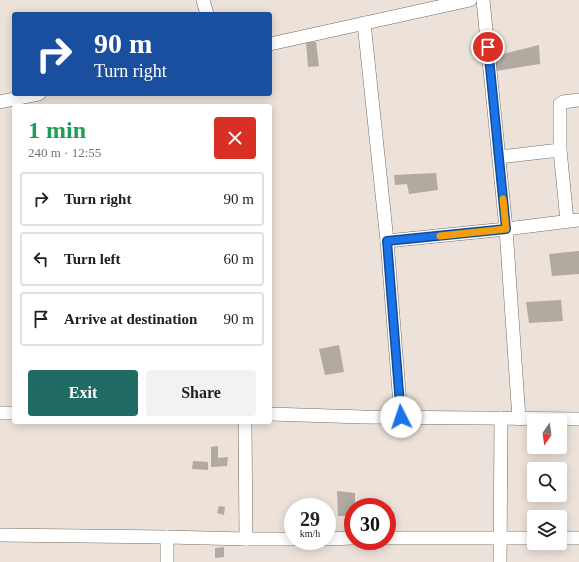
<!DOCTYPE html>
<html lang="en">
<head>
<meta charset="utf-8">
<style>
  :root { --surface:#fff; --page:#f2f2f2; --text:#202124; --muted:#757577; --line:#e0e0e0; --accent:#216b65 }
  body { margin:0; font-family:Georgia,serif; background:var(--page); color:var(--text); height:100vh; display:flex; flex-direction:column; font-size:15px; white-space:nowrap }
  * { box-sizing:border-box; margin:0 }
  p { font-size:13px; color:var(--muted) }
  .icon { flex:none; width:22px; height:22px; fill:none; stroke:currentColor; stroke-width:2; stroke-linecap:round; stroke-linejoin:round }
  .map { position:relative; flex:1; overflow:hidden }
  .sheet { position:absolute; left:12px; top:104px; width:260px; height:320px; display:flex; flex-direction:column; background:var(--surface); border-radius:4px; box-shadow:0 2px 10px #0003 }
  .sheet>* { flex:none }
  .banner { position:absolute; left:12px; top:12px; width:260px; height:84px; border-radius:4px; box-shadow:0 2px 10px #0003; background:#1a4fa0; color:#fff; overflow:hidden }
  .needle { width:26px; rotate:193deg }
  .buttons { position:absolute; left:527px; top:414px; display:grid; gap:8px }
  .buttons a { display:grid; place-items:center; width:40px; height:40px; border-radius:4px; background:var(--surface); box-shadow:0 2px 10px #0003; font-size:20px }
  .speed { position:absolute; left:284px; top:498px; display:flex; gap:8px; font-size:20px; font-weight:700; text-align:center }
  .speed>* { display:grid; place-content:center; width:52px; height:52px; border-radius:50%; background:var(--surface); box-shadow:0 2px 10px #0003; line-height:1 }
  .speed small { font-size:10px; font-weight:400 }
  .speed .limit { border:6px solid #d22; background:#fff; color:#111 }
  .pin { position:absolute; display:grid; place-items:center; width:34px; height:34px; color:#fff; margin:-17px; border:2px solid #fff; border-radius:50%; box-shadow:0 1px 4px #0007 }
  .me { position:absolute; width:44px; margin:-22px; rotate:356deg; stroke-linejoin:round; filter:drop-shadow(0 0 3px #0008) }
  .turn { display:flex; align-items:center; gap:14px; height:84px; padding:0 16px; font-size:18px }
  .turn .icon { width:52px; height:52px; stroke-width:2.5 }
  .turn b { display:block; font-size:28px; line-height:34px }
  .round { display:grid; place-items:center; flex:none; width:42px; height:42px; border-radius:4px; background:var(--page) }
  .head { display:flex; align-items:center; justify-content:space-between; height:68px; padding:0 16px }
  h1 { font-size:24px; font-weight:700; line-height:30px; color:#1e9e55 }
  .primary-button { display:flex; gap:8px; margin-top:auto; padding:8px 16px }
  .primary-button a { flex:1; height:46px; border-radius:4px; background:var(--accent); color:#fff; font-size:16px; font-weight:700; line-height:46px; text-align:center }
  .primary-button a+a { background:var(--page); color:var(--text) }
  ul { padding:0; list-style:none }
  li { display:flex; align-items:center; gap:12px; height:54px; margin:0 8px 6px; padding:0 8px; border:2px solid var(--line); border-radius:4px }
  li div { flex:1 }
  li b { display:block; font-size:15px }
  li em { font-style:normal }
  .map>svg:first-child { display:block }
</style>
</head>
<body>
<div class="map">
<svg width="579" height="562" viewBox="0 0 579 562">
  <rect width="100%" height="100%" fill="#ece2da"/>
  <g fill="#b2a9a1">
    <path d="M306,42H316L319,66L308,67Z"/>
    <path d="M539,45L540,64L496,71L495,56Z"/>
    <path d="M436,173L438,190L409,194L407,184L395,185L394,175Z"/>
    <path d="M579,251V274L552,276L549,254Z"/>
    <path d="M561,300L563,321L529,323L526,302Z"/>
    <path d="M339,345L344,372L325,375L319,349Z"/>
    <path d="M218,446V458L228,457L227,466L211,467V447Z"/>
    <path d="M193,461L208,462V470L192,469Z"/>
    <path d="M337,491L355,493V507H353V525L347,524V516H338Z"/>
    <path d="M219,506L225,507L224,515L217,513Z"/>
    <path d="M224,547V557L215,558V548Z"/>
  </g>
  <g fill="none" stroke-linecap="round" stroke-linejoin="round">
    <g stroke="#746c65" stroke-width="14">
      <g id="minor">
        <path d="M203,0L207,14"/>
        <path d="M483,0L506,229L519,419"/>
        <path d="M364,23L387,241L401,417"/>
        <path d="M270,44L470,0"/>
        <path d="M0,102L39,94"/>
        <path d="M499,157L560,150"/>
        <path d="M567,221L560,150V104L563,102L579,100"/>
        <path d="M387,241L506,229L579,220"/>
        <path d="M0,413H14"/>
        <path d="M270,414L363,417L579,419"/>
        <path d="M245,422L246,539"/>
        <path d="M0,535L167,537L246,539H293"/>
        <path d="M387,538H534"/>
        <path d="M560,538H579"/>
        <path d="M327,539L353,538"/>
        <path d="M167,562V537"/>
        <path d="M500,562L501,418"/>
      </g>
    </g>
    <use href="#minor" stroke="#fff" stroke-width="13"/>
  </g>
  <g fill="none" stroke-linecap="round" stroke-linejoin="round">
    <g stroke="#114b97" stroke-width="10">
      <path id="route" d="M401,417L387,241L506,229L488,47"/>
    </g>
    <use href="#route" stroke="#1a73e8" stroke-width="7"/>
    <path stroke="#f59e0b" stroke-width="7" d="M440,236L506,229L503,199"/>
  </g>
</svg>
<div class="buttons">
<a><svg class="needle" viewBox="-14 -14 28 28"><path d="M0-13l5 13h-10z" fill="#e53935"/><path d="M0 13l5-13h-10z" fill="#757577"/></svg></a>
<a><svg class="icon" aria-label="search" viewBox="0 0 24 24"><circle cx="10" cy="10" r="6"/><path d="M15 15l6 6"/></svg></a>
<a><svg class="icon" aria-label="layers" viewBox="0 0 24 24"><path d="M12 4l9 5-9 5-9-5zM3 14l9 5 9-5"/></svg></a>
</div>
<div class="speed"><div>29<small>km/h</small></div><div class="limit">30</div></div>
<div class="pin" style="left:488px;top:47px;background:#d93025"><svg class="icon" aria-label="arrive" viewBox="0 0 24 24"><path d="M6 21V4h12l-3 4 3 4H6"/></svg></div>
<svg class="me" style="left:401px;top:417px" viewBox="-20 -20 40 40"><circle r="19" fill="#fff"/><path d="M0-13L10 11 0 6-10 11z" fill="#1a73e8"/></svg>
<div class="banner">
<div class="turn"><svg class="icon" aria-label="right" viewBox="0 0 24 24"><path d="M7 20v-9h11M14 6l5 5-5 5"/></svg><div><b>90 m</b>Turn right</div></div>
</div>
<section class="sheet">
<div class="head"><div><h1>1 min</h1><p>240 m · 12:55</p></div><a class="round" style="background:#d93025;color:#fff"><svg class="icon" aria-label="close" viewBox="0 0 24 24"><path d="M6 6l12 12M18 6L6 18"/></svg></a></div>
<ul>
<li><svg class="icon" aria-label="right" viewBox="0 0 24 24"><path d="M7 20v-9h11M14 6l5 5-5 5"/></svg><div><b>Turn right</b></div><em>90 m</em></li>
<li><svg class="icon" aria-label="left" viewBox="0 0 24 24"><path d="M17 20v-9H6M10 6l-5 5 5 5"/></svg><div><b>Turn left</b></div><em>60 m</em></li>
<li><svg class="icon" aria-label="arrive" viewBox="0 0 24 24"><path d="M6 21V4h12l-3 4 3 4H6"/></svg><div><b>Arrive at destination</b></div><em>90 m</em></li>
</ul>
<div class="primary-button"><a>Exit</a><a>Share</a></div>
</section>
</div>
</body>
</html>
